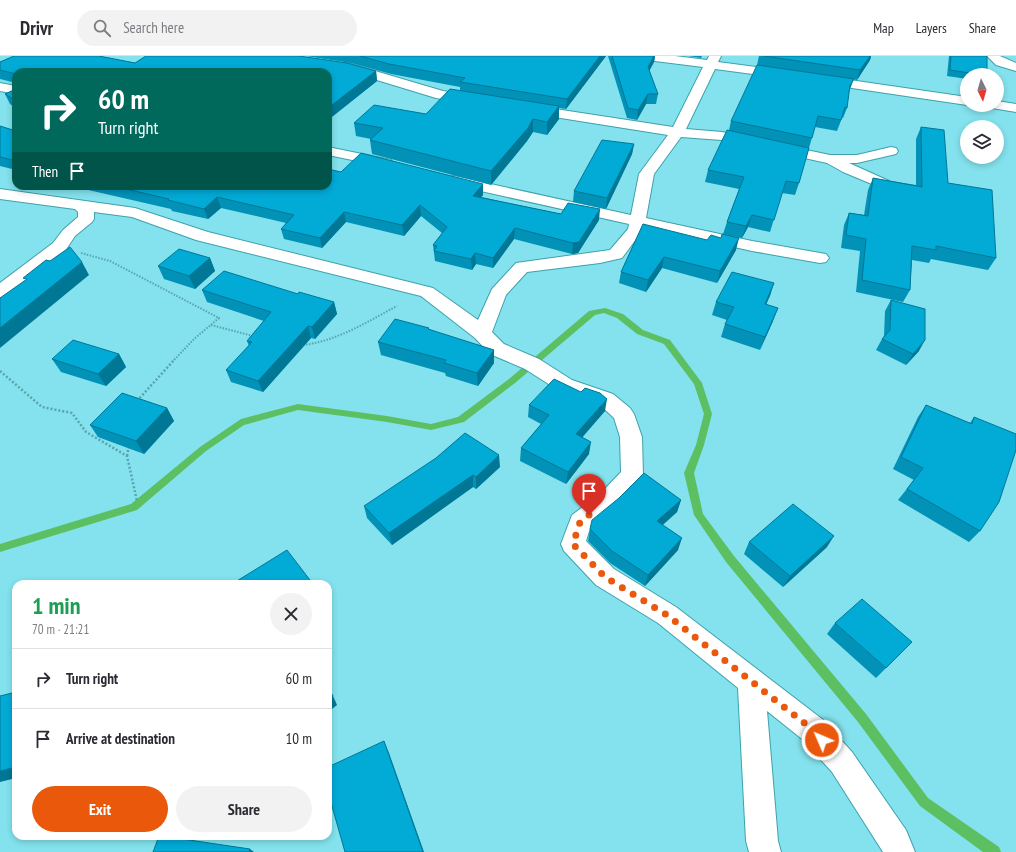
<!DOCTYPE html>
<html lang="en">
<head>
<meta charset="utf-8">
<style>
  :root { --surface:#fff; --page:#f2f2f3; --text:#2b2b33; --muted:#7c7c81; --line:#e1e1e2; --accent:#ea580c }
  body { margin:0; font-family:"PT Sans Narrow",sans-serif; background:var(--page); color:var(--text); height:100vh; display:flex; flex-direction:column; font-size:15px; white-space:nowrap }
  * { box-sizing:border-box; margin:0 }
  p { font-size:13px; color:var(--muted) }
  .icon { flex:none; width:22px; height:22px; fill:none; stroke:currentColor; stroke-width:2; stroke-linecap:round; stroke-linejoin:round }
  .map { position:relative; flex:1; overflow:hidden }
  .panel { position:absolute; left:12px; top:524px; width:320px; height:260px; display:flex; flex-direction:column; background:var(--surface); border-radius:12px; box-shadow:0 2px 6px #0003 }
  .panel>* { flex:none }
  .guide { position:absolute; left:12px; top:12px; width:320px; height:122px; border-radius:12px; box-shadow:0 2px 6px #0003; background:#00695c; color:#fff; overflow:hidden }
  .needle { width:26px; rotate:175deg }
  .tools { position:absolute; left:960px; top:12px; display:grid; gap:8px }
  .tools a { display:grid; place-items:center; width:44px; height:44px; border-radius:50%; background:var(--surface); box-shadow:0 2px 6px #0003; font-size:20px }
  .pin { position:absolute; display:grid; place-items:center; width:34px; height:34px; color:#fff; margin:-41px -17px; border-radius:50% 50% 50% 0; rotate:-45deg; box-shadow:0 0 4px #0007 }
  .pin .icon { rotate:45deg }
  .me { position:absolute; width:44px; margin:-22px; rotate:315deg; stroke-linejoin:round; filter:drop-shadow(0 0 3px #0008) }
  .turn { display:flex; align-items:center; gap:14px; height:84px; padding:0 20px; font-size:18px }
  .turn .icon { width:52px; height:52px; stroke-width:2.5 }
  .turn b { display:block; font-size:28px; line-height:34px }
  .then { display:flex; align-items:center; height:38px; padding:0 20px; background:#0003; gap:8px; font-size:15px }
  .round { display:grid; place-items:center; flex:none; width:42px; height:42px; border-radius:21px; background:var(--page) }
  .overview { display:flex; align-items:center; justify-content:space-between; height:68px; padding:0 20px }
  h1 { font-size:24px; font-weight:800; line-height:30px; color:#1e9e55 }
  .primary-button { display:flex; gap:8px; margin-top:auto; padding:8px 20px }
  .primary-button a { flex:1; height:46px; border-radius:24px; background:var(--accent); color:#fff; font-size:16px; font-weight:800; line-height:46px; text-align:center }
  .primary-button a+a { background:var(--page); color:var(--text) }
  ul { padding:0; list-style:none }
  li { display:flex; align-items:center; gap:12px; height:60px; padding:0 20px; border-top:1px solid var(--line) }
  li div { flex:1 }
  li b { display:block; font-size:15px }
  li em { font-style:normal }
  header { display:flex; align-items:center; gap:24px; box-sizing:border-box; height:56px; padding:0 20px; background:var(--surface); border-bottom:1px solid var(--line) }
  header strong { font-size:19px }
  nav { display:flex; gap:22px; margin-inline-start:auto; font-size:14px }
  .search { width:280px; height:36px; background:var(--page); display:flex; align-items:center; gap:10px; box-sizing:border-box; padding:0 14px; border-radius:22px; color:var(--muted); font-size:15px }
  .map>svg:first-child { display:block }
</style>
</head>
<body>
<header>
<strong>Drivr</strong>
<div class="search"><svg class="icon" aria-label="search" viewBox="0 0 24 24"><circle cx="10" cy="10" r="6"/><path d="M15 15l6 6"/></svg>Search here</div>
<nav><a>Map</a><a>Layers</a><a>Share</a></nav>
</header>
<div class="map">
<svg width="1016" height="796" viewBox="0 0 1016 796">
  <rect width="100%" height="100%" fill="#83e2ed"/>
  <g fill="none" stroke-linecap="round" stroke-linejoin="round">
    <path fill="#5cc062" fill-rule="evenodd" d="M605,252L623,258L643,274L670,284L702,327L712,358L704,389L694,417L703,458L734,500L866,658L928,742L999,791L1001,796H983L920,750L858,666L726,506L694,459L684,417L696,389L704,358L694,328L664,288L637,278L617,262L604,257L595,259L515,327L464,366L431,374L387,366L298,354L244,369L206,395L137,454L0,496V488L131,448L200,391L241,363L298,348L387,360L431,368L458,361L509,323L589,255Z"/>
    <g stroke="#3ea1ab" stroke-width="2">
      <g id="street">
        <path d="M641,0H675L707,4L709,0H721L718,6L788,15L790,18L784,22L715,13L686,73L722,76L830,99H857L891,91L896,92L898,95L896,98L857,107H849L889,125L892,128L889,131H879L843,116L827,107L722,84L681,81L654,118L646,162L752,185L820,197L826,198L829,202L826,206L820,207L752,195L645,171L622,202L600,207L527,216L506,239L492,276L504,288L539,303L572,324L613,338L630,352L634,358L642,381L643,419L640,425L615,453L590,472L586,485L614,513L676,551L822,663L852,696L906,774L915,796H883L832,716L802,683L767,655L778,785L781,796H749L746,785L738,632L658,567L596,529L564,495L561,488L572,459L599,439L621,416L620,381L614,362L599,348L558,334L525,313L490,298L475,282L421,240L196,184L132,161L94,156V163L92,166L75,180L65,195L6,240L0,242V227L53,187L63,174L78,161V156L75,153L0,143V133L135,152L208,176L433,232L478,264L492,233L516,207L610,194L628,173L629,168L449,128L446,125L449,122L454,120L631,159L639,118L668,79L529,57L524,56L522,53L524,50L529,49L673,71L703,11L647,4Z"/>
        <path d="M987,0H1000L1016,7V15L996,9Z"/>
        <path d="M348,7L443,35L478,41L480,44L478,47L473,48L436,42L344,14L342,11L344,8Z"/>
        <path d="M822,20L967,41V49L818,27L816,24L818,21Z"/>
        <path d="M0,27L16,30V38L0,35Z"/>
        <path d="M997,45L1016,48V56L992,52L990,49H997Z"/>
        <path d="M328,91L391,104L393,107L391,110L386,111L328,99Z"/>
      </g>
    </g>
    <g stroke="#58a4ad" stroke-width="2" stroke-dasharray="1.5 1.5" stroke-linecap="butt">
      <path d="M81,197L110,205L219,262L194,283L174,304"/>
      <path d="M211,269L253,280"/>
      <path d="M303,289C337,285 367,266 397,250"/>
    </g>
    <g stroke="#58a4ad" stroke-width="2.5" stroke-dasharray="2 2" stroke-linecap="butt">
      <path d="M0,315L42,351L72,357L86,376L127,400L137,445"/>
      <path d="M137,345L175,303"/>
      <path d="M127,400L129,390"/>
    </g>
    <use href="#street" fill="#fff" fill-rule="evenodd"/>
  </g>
  <g fill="#0292b8">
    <path d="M14,0H99L135,7L146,0H299L347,7L376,15L377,25L328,64V16H16V27L0,23V6Z"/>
    <path d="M306,0H606L566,53L559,52V63L547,79L533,76L527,85L491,129L372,98L370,84L371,83L356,80L354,67L426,58L460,35V31L391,18L351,7Z"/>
    <path d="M608,0H655L654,6L649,15L658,38L656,48H646L637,64L627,62Z"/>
    <path d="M688,0H702L701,2Z"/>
    <path d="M759,0H871L870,4L857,24L757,9Z"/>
    <path d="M949,0H987V19H967V23L947,20Z"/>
    <path d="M16,33V52L10,48L5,38Z"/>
    <path d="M850,33L849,35L847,52L843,62H842L837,75L815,71L799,127L795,139L782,137L770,176L748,171L742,182L723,178L727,166L739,133L705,126L708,114L729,74L731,65Z"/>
    <path d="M0,70L16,75V114L0,110Z"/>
    <path d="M921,71L948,127L996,202L988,214L931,203L929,207L912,204L910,234L903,246L856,236L860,195L841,192L844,169L849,157L864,159L868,134L873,122L916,129V83Z"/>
    <path d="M634,88L632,98L606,153L573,146L574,135Z"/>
    <path d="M341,116L483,128V139L481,141L561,158L599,164L578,197L572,198L514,183L493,212L476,208L472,214L435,205L433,189L442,177L421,160L404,180L346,166L322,192L284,183L281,173L286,167L221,152L208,163L172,155L171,153L71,130H328Z"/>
    <path d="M643,168L736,194L717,227L662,212L646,236L619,227L621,216Z"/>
    <path d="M210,202L215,215L195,233L164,223L158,210Z"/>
    <path d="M774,227L766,249L773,265L760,294L721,281L725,268L727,264L712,259L716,246Z"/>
    <path d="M202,234L298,238L334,246L337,258L315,283L311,282L263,336L231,326L226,314L249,290L247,285L264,265L207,246Z"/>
    <path d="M891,244L919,295L906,309L876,294L882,283L884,280L885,255Z"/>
    <path d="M429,274L494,294V307L478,330L446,320L445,317L381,299L378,286Z"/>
    <path d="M119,298L126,311L106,330L61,316L52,303Z"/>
    <path d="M529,349L605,355L582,381L589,398L566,428L520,405L521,392L541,368L528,361Z"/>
    <path d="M926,349L970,367L974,361L980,475L969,486L898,444L914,424L893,413L918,361Z"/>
    <path d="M167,352L174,365L144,398L98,381L90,369Z"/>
    <path d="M500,411L476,433L473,431L392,489L367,462L364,450Z"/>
    <path d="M681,444L677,456L662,469L678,494L645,530L610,507L588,485L590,473Z"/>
    <path d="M749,486L827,491L783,531L744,498Z"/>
    <path d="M835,567L886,612L876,622L827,578Z"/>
  </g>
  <g fill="#017796">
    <path d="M600,0H606L566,53L567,43Z"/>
    <path d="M654,0H655L654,6L646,21L648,11Z"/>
    <path d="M870,0H871L870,4L857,24L860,14Z"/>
    <path d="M376,15L377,25L328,64V52Z"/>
    <path d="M854,23L850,33L847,39L850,29Z"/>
    <path d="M648,38L646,48L637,64L638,54Z"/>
    <path d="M559,50V63L547,79V66Z"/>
    <path d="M533,63V76L527,85L491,129V115Z"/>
    <path d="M634,88L632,98L606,153L607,142Z"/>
    <path d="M483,128V139L473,150V140Z"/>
    <path d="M217,141L221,152L208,163L204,153Z"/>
    <path d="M420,149L421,160L404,180L402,169Z"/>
    <path d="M600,153L599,164L578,197L572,198L573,187Z"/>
    <path d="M344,156L346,166L322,192L320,182Z"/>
    <path d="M752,159L748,171L742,182L746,170Z"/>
    <path d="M515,172L514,183L493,212V202Z"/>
    <path d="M739,182L736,194L717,227L720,215Z"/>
    <path d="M475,197L476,208L472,214L471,203Z"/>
    <path d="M664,201L662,212L646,236L648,224Z"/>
    <path d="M210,202L215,215L195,233L189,220Z"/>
    <path d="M82,206L89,219L0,292V272Z"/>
    <path d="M774,227L770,240L760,261L765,248Z"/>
    <path d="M334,246L337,258L315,283L312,271Z"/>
    <path d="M778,252L773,265L760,294L765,281Z"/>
    <path d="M308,270L311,282L263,336L258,325Z"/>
    <path d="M925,284L919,295L906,309L913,298Z"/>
    <path d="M494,294V307L478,330L477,317Z"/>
    <path d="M119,298L126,311L106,330L98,318Z"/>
    <path d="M607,343L605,355L574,391L576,378Z"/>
    <path d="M167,352L174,365L144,398L136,385Z"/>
    <path d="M591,386L589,398L566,428L568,416Z"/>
    <path d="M499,399L500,411L476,433V421Z"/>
    <path d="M473,419V431L392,489L389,477Z"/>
    <path d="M681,444L677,456L654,477L657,465Z"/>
    <path d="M834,480L827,491L783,531L790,520Z"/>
    <path d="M682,482L678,494L645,530L648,519Z"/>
    <path d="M333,640L337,649L328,656V643Z"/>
    <path d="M384,685L389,697L424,796H423Z"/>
    <path d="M16,711V722L0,726V715Z"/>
    <path d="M250,793L254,796H249Z"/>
  </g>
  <g fill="#02aad6" stroke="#017796">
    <path d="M14,0H99L135,7L146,0H299L347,7L376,15L328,52V16H16V18L0,14V6Z"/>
    <path d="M360,0H600L567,43L460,26L465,22L389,8Z"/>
    <path d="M612,0H654L648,11L658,38H648L638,54L628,52Z"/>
    <path d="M764,0H870L860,14Z"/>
    <path d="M951,0H987V19H982L950,14Z"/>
    <path d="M757,9L854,23L850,29L847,52L845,51L841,64L818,60L812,82L731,65Z"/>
    <path d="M16,33V45L5,38Z"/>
    <path d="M450,33L559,50L547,66L533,63L528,72L491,115L370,84L383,72L354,67L374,49L426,58Z"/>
    <path d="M0,70L16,75V105L0,101Z"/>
    <path d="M921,71L944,74L948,127L992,134L996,202L936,190V194L912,190L910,234L862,224L866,183L846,179L849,157L868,160L873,122L922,131Z"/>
    <path d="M727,74L809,92L799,127L786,125L774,164L752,159L746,170L727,166L744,121L708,114Z"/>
    <path d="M602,84L634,88L607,142L574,135Z"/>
    <path d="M361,97L483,128L473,140L561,158L568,147L600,153L579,186L573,187L515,172L493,202L475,197L471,203L434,195L437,190L433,189L447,171L420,149L402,169L344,156L320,182L281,173L294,159L217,141L204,153L168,144L169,143L113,130H328V113L341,116Z"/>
    <path d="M643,168L707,184L711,179L721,182L722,178L739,182L720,215L664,201L648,224L621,216Z"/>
    <path d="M70,191L82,206L0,272V242L27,223L23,222L46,204L50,205Z"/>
    <path d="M179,193L210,202L189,220L158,210Z"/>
    <path d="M224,215L298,238L299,236L334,246L312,271L308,270L258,325L226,314L252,286L247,285L271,256L202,234Z"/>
    <path d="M732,216L774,227L765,248L778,252L765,281L725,268L734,251L716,246Z"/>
    <path d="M891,244L925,253V284L913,298L882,283L890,274Z"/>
    <path d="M395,263L429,272L428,273L494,294L477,317L444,307L446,304L378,286Z"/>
    <path d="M73,284L119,298L98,318L52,303Z"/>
    <path d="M554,323L581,336L585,332L600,337L607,343L576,378L591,386L568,416L521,392L549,359L529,349Z"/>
    <path d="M122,337L167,352L136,385L90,369Z"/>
    <path d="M926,349L972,368L974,361L1016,378V394L999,446L980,475L907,433L923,412L901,401Z"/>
    <path d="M465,377L499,399L476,421L473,419L389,477L364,450L436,402Z"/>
    <path d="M644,417L681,444L657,465L682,482L648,519L612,495L590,473L592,464L619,442Z"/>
    <path d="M793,448L834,480L790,520L749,486Z"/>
    <path d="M287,494L313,528H232Z"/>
    <path d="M862,543L912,586L886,612L835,567Z"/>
    <path d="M328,632L333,640L328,643Z"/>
    <path d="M16,636V711L0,715V640Z"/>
    <path d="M384,685L423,796H345L328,736V711Z"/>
    <path d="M159,780H162L250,793L249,796H153Z"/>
  </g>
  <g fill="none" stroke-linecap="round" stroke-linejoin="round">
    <path stroke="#ea580c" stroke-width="7" stroke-dasharray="0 12.6" d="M589,459L580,466L573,488L605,521L667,559L812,673L822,684"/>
  </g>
</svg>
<div class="tools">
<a><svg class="needle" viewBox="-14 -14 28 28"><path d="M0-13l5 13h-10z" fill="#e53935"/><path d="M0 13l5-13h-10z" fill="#7c7c81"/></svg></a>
<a><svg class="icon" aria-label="layers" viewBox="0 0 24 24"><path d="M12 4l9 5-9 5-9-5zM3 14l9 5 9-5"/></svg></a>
</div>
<div class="pin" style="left:589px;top:459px;background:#d93025"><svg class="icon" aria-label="arrive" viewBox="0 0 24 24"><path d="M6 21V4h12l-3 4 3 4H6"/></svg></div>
<svg class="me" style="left:822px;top:684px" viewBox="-20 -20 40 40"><circle r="17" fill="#ea580c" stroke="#fff" stroke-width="3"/><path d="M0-11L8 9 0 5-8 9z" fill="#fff"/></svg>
<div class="guide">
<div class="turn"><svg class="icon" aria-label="right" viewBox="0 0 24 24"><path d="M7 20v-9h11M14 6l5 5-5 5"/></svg><div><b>60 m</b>Turn right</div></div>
<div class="then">Then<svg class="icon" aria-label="arrive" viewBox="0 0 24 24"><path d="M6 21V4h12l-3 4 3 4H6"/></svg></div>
</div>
<section class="panel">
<div class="overview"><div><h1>1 min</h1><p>70 m · 21:21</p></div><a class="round"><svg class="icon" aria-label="close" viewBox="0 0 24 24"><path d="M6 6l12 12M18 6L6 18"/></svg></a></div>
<ul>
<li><svg class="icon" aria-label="right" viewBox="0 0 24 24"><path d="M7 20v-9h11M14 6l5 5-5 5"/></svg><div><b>Turn right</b></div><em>60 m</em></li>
<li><svg class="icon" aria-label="arrive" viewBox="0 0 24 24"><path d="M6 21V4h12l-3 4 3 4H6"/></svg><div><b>Arrive at destination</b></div><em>10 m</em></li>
</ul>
<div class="primary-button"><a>Exit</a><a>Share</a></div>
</section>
</div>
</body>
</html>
